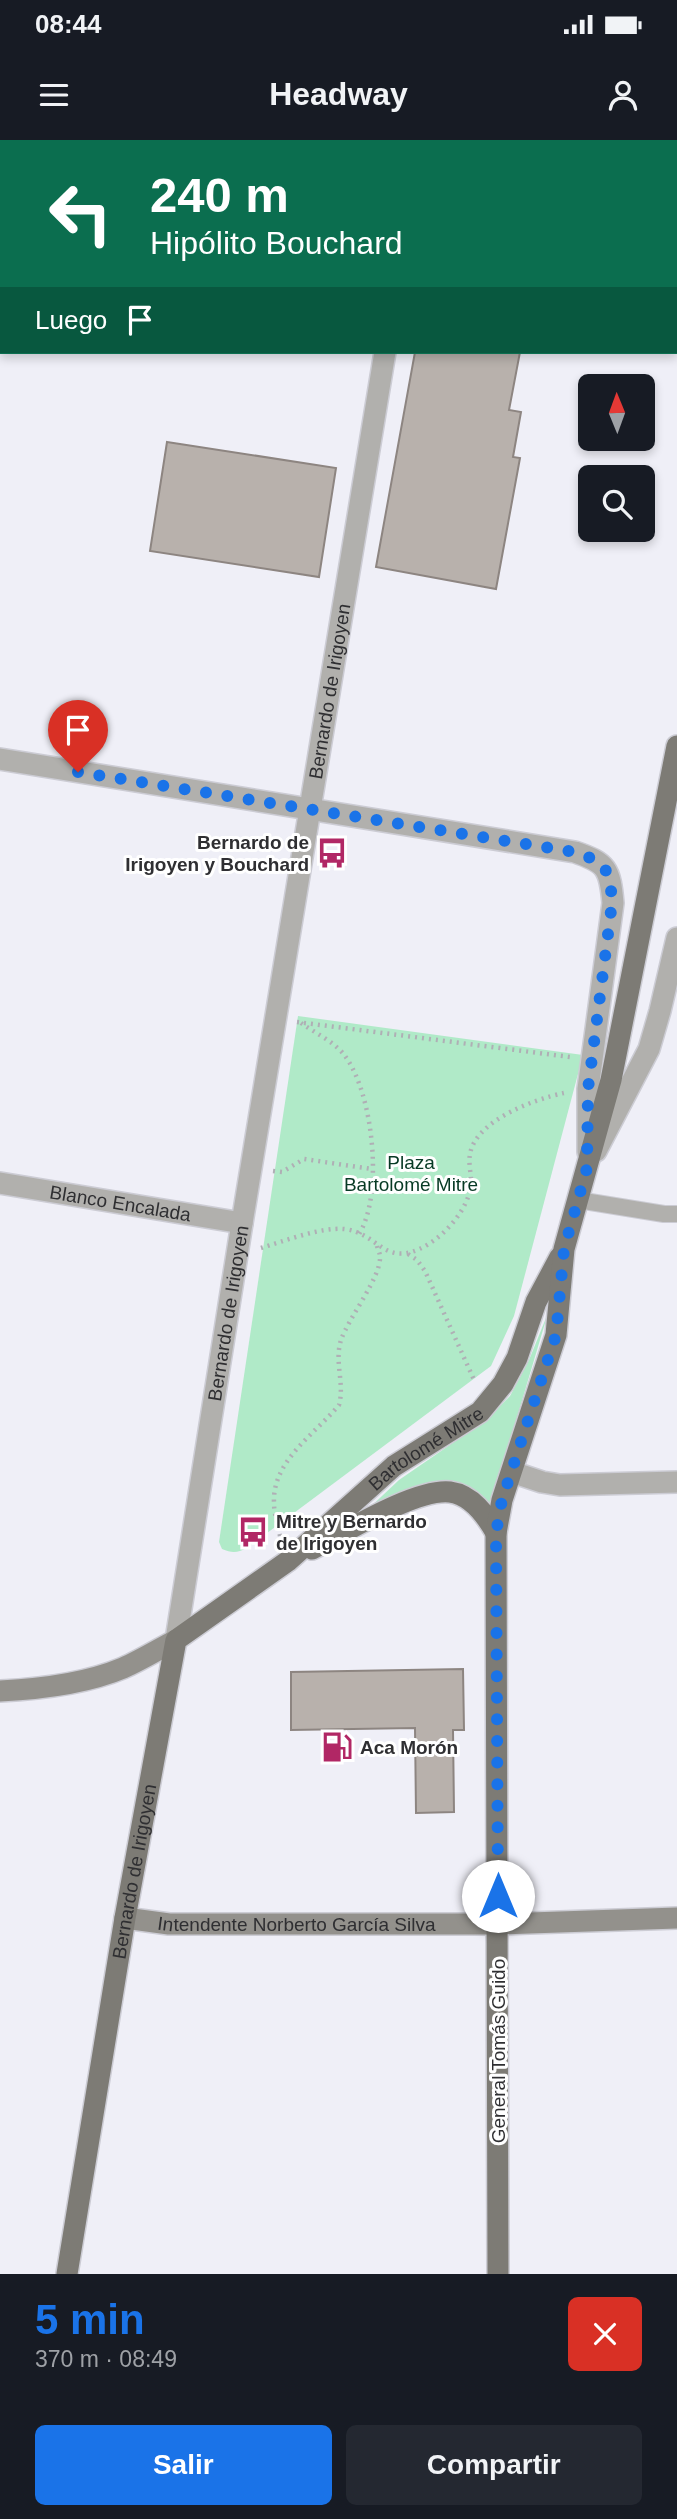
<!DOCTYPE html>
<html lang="es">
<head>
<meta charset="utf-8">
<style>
  :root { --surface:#171b24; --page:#242831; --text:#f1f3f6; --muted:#9ea1a6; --accent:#1a73e8 }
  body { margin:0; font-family:Helvetica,sans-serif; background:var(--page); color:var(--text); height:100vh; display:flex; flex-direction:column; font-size:26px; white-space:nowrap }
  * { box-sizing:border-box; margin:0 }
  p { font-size:23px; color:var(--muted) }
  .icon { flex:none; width:38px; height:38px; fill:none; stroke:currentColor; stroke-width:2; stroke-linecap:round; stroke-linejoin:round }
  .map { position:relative; height:2134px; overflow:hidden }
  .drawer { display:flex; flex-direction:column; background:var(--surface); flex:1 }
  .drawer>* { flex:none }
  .top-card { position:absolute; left:0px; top:0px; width:677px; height:214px; box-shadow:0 4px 10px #0003; background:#0b6e4f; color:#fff; overflow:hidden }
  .needle { width:46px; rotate:359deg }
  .fabs { position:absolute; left:578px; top:234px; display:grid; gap:14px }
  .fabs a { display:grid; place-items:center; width:77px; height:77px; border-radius:10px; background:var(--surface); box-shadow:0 4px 10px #0003; font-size:35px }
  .pin { position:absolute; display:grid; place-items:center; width:60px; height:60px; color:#fff; margin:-72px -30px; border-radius:50% 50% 50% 0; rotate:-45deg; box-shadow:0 0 7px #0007 }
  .pin .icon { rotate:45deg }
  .me { position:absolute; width:77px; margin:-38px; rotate:0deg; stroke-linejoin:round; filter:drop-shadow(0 0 5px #0008) }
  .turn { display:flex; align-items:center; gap:24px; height:147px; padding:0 35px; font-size:32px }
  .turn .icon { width:91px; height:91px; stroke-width:2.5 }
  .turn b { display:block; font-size:49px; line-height:60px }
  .then { display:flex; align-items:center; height:66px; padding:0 35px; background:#0003; gap:14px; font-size:26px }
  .round { display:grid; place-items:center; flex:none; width:74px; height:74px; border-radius:10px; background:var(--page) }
  .summary { display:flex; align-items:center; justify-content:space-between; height:119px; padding:0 35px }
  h1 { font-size:42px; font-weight:700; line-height:52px; color:var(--accent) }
  .button { display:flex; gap:14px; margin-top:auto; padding:14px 35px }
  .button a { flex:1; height:80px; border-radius:10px; background:var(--accent); color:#fff; font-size:28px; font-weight:700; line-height:80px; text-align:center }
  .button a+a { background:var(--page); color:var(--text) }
  .status { display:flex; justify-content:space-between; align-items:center; height:49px; padding:0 35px; background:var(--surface); direction:ltr }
  .status svg { height:19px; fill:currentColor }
  header { display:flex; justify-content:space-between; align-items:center; height:91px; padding:0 35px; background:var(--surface); font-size:32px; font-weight:700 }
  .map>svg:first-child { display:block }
</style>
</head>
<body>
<div class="status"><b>08:44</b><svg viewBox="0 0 49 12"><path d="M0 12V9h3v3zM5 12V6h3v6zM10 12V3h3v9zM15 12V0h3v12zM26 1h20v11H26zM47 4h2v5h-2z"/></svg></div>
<header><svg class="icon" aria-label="menu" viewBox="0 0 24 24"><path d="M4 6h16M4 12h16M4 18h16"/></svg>Headway<svg class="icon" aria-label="person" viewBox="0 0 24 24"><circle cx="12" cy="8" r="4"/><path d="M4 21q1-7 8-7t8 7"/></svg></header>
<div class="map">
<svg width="677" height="2134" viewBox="0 0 677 2134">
  <rect width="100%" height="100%" fill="#efeff7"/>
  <g fill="#b0eac8">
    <path d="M445,0H677V22L676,2Z"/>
    <path d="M298,876L583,915L514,1176L491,1226L247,1408C237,1413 232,1413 222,1409L219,1402Z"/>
    <path d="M548,1173L491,1365L474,1351L365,1372L399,1340L486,1280L510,1256L529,1220Z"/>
  </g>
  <g fill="#b8b1ac" stroke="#8d8581" stroke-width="2">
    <path d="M415,212H520L509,270L521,272L513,317L520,318L496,449L376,427Z"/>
    <path d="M167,302L336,328L319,437L150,411Z"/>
    <path d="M463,1529L464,1590H453L454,1672L416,1673L415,1588L291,1590V1532Z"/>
  </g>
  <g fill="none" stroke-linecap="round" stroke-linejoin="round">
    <g stroke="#ccccd4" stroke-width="18">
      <path id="lane" d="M578,1060L664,1074H677"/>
    </g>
    <g stroke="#ccccd4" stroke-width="24">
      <g id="street">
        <path d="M7,2V0"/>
        <path d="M419,2V0"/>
        <path d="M0,43L2,33"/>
        <path d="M676,45H677"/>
        <path d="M0,72H2"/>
        <path d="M0,619L575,712C607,723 610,729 613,763L588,949V1012"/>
        <path d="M596,1011L649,909L660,871L677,798"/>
        <path id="s1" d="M0,1043L242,1083"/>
        <path d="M512,1332L542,1342L560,1345L677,1342"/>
        <path id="s2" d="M176,1500L242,1083L385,212"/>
      </g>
    </g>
    <g stroke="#ccccd4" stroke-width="24">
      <g id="secondary">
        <path d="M0,1551C41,1549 85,1544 123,1528C141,1520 159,1509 176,1500"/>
        <path id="s3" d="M125,1778L169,1784H498L677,1778"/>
      </g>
    </g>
    <g stroke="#ccccd4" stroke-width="24">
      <g id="primary">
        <path d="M312,1409C344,1393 416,1348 450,1352C472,1355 486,1375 496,1393"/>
        <path id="s4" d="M67,2134L125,1778L176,1500L288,1421L394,1326L480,1272L503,1244L517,1218L536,1162L560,1117"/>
        <path d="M498,2134L496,1393L502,1360L556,1195L564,1109L611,940L677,606"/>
      </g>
    </g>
    <g stroke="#afafb5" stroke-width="4.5" stroke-dasharray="2 5" stroke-linecap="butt">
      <path d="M297,882L570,917"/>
      <path d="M301,883C315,893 335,902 345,916C373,953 384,1054 359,1094"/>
      <path d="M273,1031L282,1032L304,1019L372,1029"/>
      <path d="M261,1108C284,1101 321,1087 344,1089C380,1093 384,1130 427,1105C447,1093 467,1070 471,1046C472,1036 468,1025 470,1014C476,980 535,959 564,953"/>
      <path d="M408,1114L417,1120L425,1131L475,1242"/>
      <path d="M280,1396C278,1385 274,1374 274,1363C272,1321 315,1294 339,1265C345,1244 334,1222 341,1200C348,1179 381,1137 380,1117C380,1113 378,1110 377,1106"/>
    </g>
    <use href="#lane" stroke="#b1b0ad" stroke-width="16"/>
    <use href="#street" stroke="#b1b0ad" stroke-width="21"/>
    <use href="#secondary" stroke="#93918c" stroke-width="21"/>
    <use href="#primary" stroke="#7d7b75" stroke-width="21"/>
  </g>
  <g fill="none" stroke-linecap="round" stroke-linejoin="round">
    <path stroke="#1a73e8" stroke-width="12" stroke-dasharray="0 21.6" d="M78,632L575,712C607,723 610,729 612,763L588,949L587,1028L564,1109L556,1195L502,1360L496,1393L498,1756"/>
  </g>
  <defs>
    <g id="bus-bare" transform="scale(2.415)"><path d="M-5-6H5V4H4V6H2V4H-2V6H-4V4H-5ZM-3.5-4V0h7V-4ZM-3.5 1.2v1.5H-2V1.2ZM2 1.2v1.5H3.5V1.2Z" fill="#b12765" stroke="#fff" stroke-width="2.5" paint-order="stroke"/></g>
    <g id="fuel-bare" transform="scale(2.415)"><path d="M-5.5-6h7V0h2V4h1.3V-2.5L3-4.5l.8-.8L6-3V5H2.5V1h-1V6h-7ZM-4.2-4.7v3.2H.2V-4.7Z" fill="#b12765" stroke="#fff" stroke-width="2.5" paint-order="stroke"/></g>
  </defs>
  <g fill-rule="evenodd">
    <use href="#bus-bare" x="332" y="713"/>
    <use href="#bus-bare" x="253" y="1392"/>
    <use href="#fuel-bare" x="337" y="1607"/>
  </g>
  <g text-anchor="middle" stroke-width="6" stroke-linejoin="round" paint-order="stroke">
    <g font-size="19" fill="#2f2f32" stroke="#fff">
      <text dy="7" stroke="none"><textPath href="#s2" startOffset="961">Bernardo de Irigoyen</textPath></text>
      <text dy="7" stroke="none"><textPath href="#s1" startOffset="122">Blanco Encalada</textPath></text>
      <text dy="7" stroke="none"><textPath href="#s2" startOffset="331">Bernardo de Irigoyen</textPath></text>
      <text dy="7" stroke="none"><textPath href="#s4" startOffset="959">Bartolomé Mitre</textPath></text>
      <text dy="7" stroke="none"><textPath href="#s4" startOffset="408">Bernardo de Irigoyen</textPath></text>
      <text dy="7" stroke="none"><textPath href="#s3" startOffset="172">Intendente Norberto García Silva</textPath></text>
      <text transform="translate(498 1911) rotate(-90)" y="7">General Tomás Guido</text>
    </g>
    <g font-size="19" font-weight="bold" fill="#2f2f32" stroke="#fff" text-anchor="start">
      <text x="309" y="709" text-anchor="end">Bernardo de<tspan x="309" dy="22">Irigoyen y Bouchard</tspan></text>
      <text x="276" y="1388">Mitre y Bernardo<tspan x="276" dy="22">de Irigoyen</tspan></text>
      <text x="360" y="1614">Aca Morón</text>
    </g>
    <g font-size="19" fill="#073a24" stroke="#fff">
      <text x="411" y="1029">Plaza<tspan x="411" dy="22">Bartolomé Mitre</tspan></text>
    </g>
  </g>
</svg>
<div class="fabs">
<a><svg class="needle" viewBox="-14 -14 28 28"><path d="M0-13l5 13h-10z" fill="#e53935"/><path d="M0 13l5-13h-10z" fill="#9ea1a6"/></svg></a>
<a><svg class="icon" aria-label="search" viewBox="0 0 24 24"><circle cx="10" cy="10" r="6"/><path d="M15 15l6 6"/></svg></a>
</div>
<div class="pin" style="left:78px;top:632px;background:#d93025"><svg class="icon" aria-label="arrive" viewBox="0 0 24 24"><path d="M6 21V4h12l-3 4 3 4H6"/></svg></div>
<svg class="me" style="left:498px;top:1756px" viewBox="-20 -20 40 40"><circle r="19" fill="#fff"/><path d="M0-13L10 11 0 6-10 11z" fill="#1a73e8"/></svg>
<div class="top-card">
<div class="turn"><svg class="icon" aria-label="left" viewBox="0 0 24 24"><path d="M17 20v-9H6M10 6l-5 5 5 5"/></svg><div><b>240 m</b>Hipólito Bouchard</div></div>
<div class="then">Luego<svg class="icon" aria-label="arrive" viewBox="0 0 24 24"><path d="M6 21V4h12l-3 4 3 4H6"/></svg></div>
</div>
</div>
<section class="drawer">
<div class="summary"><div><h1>5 min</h1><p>370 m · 08:49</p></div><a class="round" style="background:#d93025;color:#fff"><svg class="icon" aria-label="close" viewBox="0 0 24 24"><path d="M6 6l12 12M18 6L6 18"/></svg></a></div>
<div class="button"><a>Salir</a><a>Compartir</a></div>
</section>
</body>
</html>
